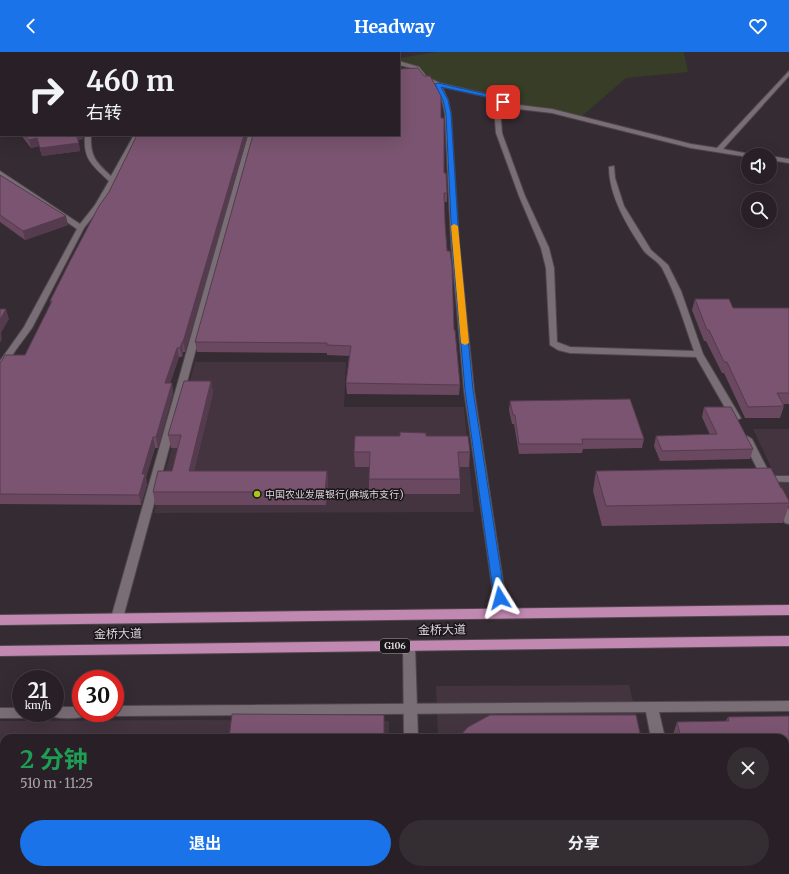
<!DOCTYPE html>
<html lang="zh">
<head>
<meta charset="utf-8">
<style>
  :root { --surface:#282026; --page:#342d32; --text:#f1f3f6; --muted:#a5a3a7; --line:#443e43; --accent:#1a73e8 }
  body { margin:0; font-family:Merriweather,"Noto Sans SC",serif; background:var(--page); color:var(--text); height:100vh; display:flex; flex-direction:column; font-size:15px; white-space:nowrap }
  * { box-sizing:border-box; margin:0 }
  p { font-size:13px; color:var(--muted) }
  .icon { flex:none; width:22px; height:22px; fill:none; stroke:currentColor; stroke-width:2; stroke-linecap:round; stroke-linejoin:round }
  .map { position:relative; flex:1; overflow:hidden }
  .drawer { position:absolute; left:0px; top:682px; width:789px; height:140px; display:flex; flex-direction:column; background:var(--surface); border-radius:12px 12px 0 0; box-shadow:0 4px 16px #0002,0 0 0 1px var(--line) }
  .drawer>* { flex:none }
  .guide { position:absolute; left:0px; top:0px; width:400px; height:84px; box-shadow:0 4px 16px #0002,0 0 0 1px var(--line); background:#282026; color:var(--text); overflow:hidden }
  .buttons { position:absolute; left:741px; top:96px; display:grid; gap:8px }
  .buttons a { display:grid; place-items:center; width:36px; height:36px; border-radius:50%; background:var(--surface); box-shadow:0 4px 16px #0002,0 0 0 1px var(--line); font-size:20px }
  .speed { position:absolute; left:12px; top:618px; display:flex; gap:8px; font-size:20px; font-weight:700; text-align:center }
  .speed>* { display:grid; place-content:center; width:52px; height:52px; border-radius:50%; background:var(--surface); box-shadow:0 4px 16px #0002,0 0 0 1px var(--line); line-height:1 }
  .speed small { font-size:10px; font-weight:400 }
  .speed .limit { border:6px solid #d22; background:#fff; color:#111 }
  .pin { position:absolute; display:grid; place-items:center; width:34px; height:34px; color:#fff; margin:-17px; border-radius:8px; box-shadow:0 2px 6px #0006 }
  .me { position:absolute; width:44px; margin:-22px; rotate:352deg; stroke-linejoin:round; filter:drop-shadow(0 0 3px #0008) }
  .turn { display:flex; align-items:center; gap:14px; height:84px; padding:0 20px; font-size:18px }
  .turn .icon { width:52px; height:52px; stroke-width:2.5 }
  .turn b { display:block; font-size:28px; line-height:34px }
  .round { display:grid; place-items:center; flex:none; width:42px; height:42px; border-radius:21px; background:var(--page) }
  .summary { display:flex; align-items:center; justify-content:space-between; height:68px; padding:0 20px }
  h1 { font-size:24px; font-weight:700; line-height:30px; color:#1e9e55 }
  .cta { display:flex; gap:8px; margin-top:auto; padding:8px 20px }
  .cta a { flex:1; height:46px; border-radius:24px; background:var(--accent); color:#fff; font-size:16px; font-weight:700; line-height:46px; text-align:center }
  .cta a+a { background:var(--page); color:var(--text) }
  header { display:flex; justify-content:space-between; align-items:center; height:52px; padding:0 20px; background:var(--accent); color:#fff; font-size:18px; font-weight:700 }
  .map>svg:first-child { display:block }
</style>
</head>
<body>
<header><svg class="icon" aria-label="back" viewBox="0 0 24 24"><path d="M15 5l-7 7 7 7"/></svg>Headway<svg class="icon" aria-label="heart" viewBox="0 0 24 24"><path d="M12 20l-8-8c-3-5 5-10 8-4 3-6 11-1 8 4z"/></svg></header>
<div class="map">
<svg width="789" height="822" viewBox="0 0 789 822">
  <rect width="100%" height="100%" fill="#352b32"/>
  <g fill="#43343f">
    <path d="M195,310H346L344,355H464L474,460L154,461Z"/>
    <path d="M753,377H789V453Z"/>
    <path d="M629,633L642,686H438L436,634Z"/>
    <path d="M190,668L389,669V686H4V818H386V822H0V669Z"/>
    <path d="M441,818H672L673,822H442Z"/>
  </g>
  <path fill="#373d26" d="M436,0H684L688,20L626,26L581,65L523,55L490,43L441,32L431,28L418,14L399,9V6Z"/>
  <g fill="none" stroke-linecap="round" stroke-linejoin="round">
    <g stroke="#4f474c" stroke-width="2">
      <g id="service">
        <path d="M248,83H254L123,566L121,569L117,570L113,569L111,566Z"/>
        <path d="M768,424H789V430L764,429L763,427Z"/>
        <path d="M789,649V659L659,660L665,686H651L646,660L115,664L110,661H115V654Z"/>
        <path d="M55,655H81V661H87L86,664C76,667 60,667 50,664L49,661H55Z"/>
        <path d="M0,656H21V661H27L26,665L21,666H0Z"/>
        <rect x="244" y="818" width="130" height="4"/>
        <path d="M683,818H697L698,822H684Z"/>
      </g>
    </g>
    <g stroke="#4f474c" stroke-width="2">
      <g id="minor">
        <rect x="23" y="0" width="6" height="1"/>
        <path d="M399,9L419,15L427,25L440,31L487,42L519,53L552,57L691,92L717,96L789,19V24L723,97L750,102L751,103H748V105L691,96L552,61L518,57L504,52L500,56L502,81L525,144L549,196L554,216L557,290L570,295L694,299C684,271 676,242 662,216C658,209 649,205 644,199C628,175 609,145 609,115L614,114L615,126L624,154L651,198L668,213L681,239L703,302L741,366L736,369L731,366L696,305L570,301L558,298L550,293L546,216L541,196L519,144L496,81L494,56L500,50L483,44L442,35L448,48L451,62L459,190L474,338L508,562L506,565L502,566L498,565L496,562L464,338L451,190L445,62L442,48L436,33L423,27L415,17L399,13Z"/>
        <path d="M85,83H91C90,105 96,110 111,124L134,83H140L101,154L84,176L32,276L15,299L3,319L0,320V309L24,275L77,177L0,124V119L80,172L95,153L109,129C92,113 83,107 85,83Z"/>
        <path d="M770,104L789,107V111L770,108Z"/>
        <path d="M747,384L752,387L773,428L772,430L768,431L763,428L742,387Z"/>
        <path d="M780,448L784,449L789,458V472L785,471L775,451Z"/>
      </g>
    </g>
    <g stroke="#4f474c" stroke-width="2">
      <g id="tertiary">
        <path d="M409,589L413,591L415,594L418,686H404L403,594L405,591Z"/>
        <rect x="408" y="818" width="14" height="4"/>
      </g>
    </g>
    <g stroke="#4f474c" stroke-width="2">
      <g id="trunk">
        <path d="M789,553V563L0,573V563Z"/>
        <path d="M789,584V594L0,604V594Z"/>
      </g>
    </g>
    <use href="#service" fill="#7a6e76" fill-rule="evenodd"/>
    <use href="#minor" fill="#7a6e76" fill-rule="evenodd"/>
    <use href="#tertiary" fill="#7a6e76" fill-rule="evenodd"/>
    <use href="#trunk" fill="#c188b2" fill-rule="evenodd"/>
  </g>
  <g fill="#694860">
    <path d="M441,66L444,121L447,141V150H444L445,171L454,278L460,333L459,343L347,342L346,331L349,304L327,303V301L197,300L195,290Z"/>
    <path d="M21,83H83V87L78,88L80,99L42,104L39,94L31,96Z"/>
    <path d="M137,83H248L185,300H183L182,305H179L170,331H172L173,341L158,396H155L146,425L147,432L141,453L0,452V310L25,303L51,252L50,249L109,140Z"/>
    <path d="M0,123L68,173L25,188L0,170Z"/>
    <path d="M695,247L733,256H789V352H783L784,354L780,366H745L724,321H722L706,289H704L692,258Z"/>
    <path d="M211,329L213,341L194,419H327L328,432L326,453H155L153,440L172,419L178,396H171L168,383Z"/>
    <path d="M510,349L644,387L642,396L583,397L582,401L519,402L514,372H512L509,358Z"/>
    <path d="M704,355L753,397L750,407L660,409L654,394L656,384L710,383L702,365Z"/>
    <path d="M426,384L470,400L469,415H459L460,427V442H369V415H355L354,400Z"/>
    <path d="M596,419L781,436L789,449V453L783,471L602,474L593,439Z"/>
    <path d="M789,664V734L785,735V686H672L677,670L726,669L728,665Z"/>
    <path d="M468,818H663L662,822H468Z"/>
  </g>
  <g fill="#553b4e">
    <path d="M75,83H83V87L76,88Z"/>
    <path d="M244,83H248L185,300L183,290Z"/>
    <path d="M37,86L39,94L31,96L29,88Z"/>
    <path d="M79,91L80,99L42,104L40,96Z"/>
    <path d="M66,164L68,173L25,188L23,179Z"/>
    <path d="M6,257L9,267L1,281L2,287L0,291V268Z"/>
    <path d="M182,290L183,300L182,305L180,296Z"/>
    <path d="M177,296L179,305L167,341L165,331Z"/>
    <path d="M211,329L213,341L191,431L189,419Z"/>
    <path d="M172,331L173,341L158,396L156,385Z"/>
    <path d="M153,385L155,396L146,425L147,432L141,453L139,443L142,422Z"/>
    <path d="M327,419L328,432L326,453L325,440Z"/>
    <path d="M212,818H217V822H211Z"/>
  </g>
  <g fill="#7a5470" stroke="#553b4e">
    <path d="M176,0H371V1H175Z"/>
    <path d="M418,16L424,24H430L441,43V66H444V121H446L447,141H444L445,171L447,199H450L452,213L454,278H455L460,333L346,331L351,294L327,293V291L195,290L253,83H399V17Z"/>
    <path d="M25,83H76L79,91L40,96L37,86L29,88Z"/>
    <path d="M137,83H244L183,290H182L180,296H177L165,331H172L156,385H153L142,422H145L139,443L0,442V310H1L5,303H25L52,249H50L69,211L99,154L109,140Z"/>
    <path d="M0,123L66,164L23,179L0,163Z"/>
    <path d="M695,247H729L733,256H789V341H777L784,354L748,355L727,310H724L709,278H707Z"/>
    <path d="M0,257H6L0,268Z"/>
    <path d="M184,329H211L189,419H327L325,440H153L158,419H172L181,383H168Z"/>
    <path d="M630,347L644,387H582L583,392H519L515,363H513L510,349Z"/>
    <path d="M704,355H731L753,397L662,399L656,384L717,382Z"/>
    <path d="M400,380L426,381V384H468L470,400H458L460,427H369L370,400H354L355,384H400Z"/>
    <path d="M771,416L781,436H782L789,449V451L606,454L596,419Z"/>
    <path d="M232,662L384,663V686H229Z"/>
    <path d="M490,663H636L641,686H458L468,675Z"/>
    <path d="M789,664V714H785V686H681L677,670L729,669L728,665Z"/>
    <path d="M173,818H212L211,822H172Z"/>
  </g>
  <path fill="#1a73e8" stroke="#114b97" d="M438,31L486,42L506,50L503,51L483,44L441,35L448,48L451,62L459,190L473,338L505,546L503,549H496L494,546L465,338L452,190L446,62L443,48L435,32Z"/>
  <path fill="#f59e0b" d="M454,172L458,174L469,291L465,293L461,291L451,174Z"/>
  <circle fill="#a9c71b" stroke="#1a1518" stroke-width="1.5" cx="257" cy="442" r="4"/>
  <g text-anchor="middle" stroke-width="3" stroke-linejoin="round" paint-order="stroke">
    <rect fill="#1a1518" stroke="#a49ea1" stroke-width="1" x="380" y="587" width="30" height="14" rx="3"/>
    <g font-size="9" font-weight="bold" fill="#dfd8dc">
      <text x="395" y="597">G106</text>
    </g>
    <g font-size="10" fill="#dfd8dc" stroke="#1a1518" text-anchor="start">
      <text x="265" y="446">中国农业发展银行(麻城市支行)</text>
    </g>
    <g font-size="12" fill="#dfd8dc" stroke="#1a1518">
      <text transform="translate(442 578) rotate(-1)" y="4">金桥大道</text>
      <text transform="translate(118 582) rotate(-1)" y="4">金桥大道</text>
    </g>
  </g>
</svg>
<div class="buttons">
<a><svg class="icon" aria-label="sound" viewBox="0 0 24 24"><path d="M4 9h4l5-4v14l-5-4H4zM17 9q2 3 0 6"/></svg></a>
<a><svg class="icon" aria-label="search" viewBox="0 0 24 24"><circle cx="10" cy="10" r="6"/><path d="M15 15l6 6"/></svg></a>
</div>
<div class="speed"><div>21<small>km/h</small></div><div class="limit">30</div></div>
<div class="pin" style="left:503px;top:50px;background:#d93025"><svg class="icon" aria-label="arrive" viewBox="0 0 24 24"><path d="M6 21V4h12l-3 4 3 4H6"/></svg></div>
<svg class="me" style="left:500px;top:546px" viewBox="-20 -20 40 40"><path d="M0-17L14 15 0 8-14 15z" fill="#1a73e8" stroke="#fff" stroke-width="4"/></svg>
<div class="guide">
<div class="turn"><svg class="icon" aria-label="right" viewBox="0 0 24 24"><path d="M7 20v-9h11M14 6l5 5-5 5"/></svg><div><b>460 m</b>右转</div></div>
</div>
<section class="drawer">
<div class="summary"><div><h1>2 分钟</h1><p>510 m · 11:25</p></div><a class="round"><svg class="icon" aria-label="close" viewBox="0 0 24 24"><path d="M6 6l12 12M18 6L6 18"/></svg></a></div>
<div class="cta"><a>退出</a><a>分享</a></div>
</section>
</div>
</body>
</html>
